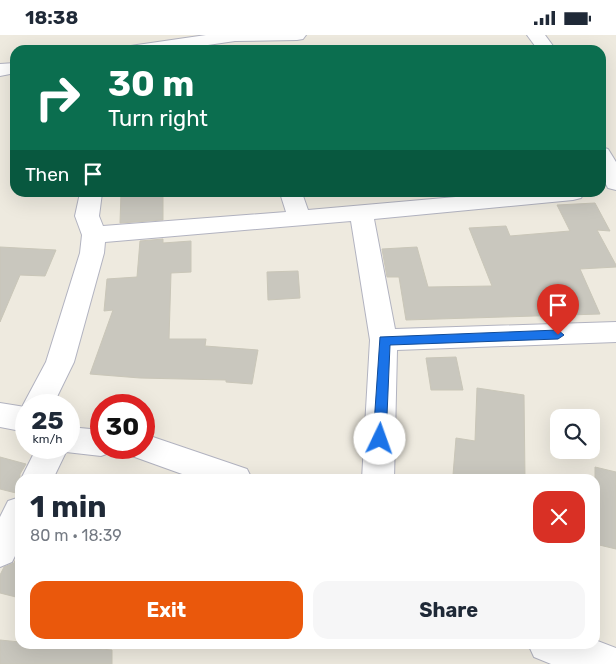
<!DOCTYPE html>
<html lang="en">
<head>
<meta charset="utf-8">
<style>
  :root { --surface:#fff; --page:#f6f6f7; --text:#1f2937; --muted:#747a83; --accent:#ea580c }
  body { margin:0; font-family:Rubik,sans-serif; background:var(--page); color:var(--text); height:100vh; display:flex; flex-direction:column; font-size:19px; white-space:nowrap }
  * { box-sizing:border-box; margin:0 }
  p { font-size:16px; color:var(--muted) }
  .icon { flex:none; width:28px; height:28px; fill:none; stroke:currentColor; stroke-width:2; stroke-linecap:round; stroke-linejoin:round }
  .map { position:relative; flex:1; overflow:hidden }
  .panel { position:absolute; left:15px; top:439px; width:585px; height:175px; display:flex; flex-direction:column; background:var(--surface); border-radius:15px; box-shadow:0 5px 20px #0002 }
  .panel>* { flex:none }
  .top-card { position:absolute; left:10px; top:10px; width:596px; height:152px; border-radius:15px; box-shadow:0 5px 20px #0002; background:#0b6e4f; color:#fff; overflow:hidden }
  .controls { position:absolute; left:550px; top:374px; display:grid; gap:10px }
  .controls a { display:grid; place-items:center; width:50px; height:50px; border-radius:10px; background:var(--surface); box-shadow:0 5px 20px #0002; font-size:25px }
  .speed { position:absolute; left:15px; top:359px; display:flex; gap:10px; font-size:25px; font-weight:700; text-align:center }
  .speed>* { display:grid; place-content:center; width:65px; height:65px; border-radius:50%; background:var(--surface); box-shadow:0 5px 20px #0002; line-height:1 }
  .speed small { font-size:12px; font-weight:400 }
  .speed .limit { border:8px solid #d22; background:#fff; color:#111 }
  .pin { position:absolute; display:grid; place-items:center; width:42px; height:42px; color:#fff; margin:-51px -21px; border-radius:50% 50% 50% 0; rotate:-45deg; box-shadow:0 0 5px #0007 }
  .pin .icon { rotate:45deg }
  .me { position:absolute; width:55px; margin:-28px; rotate:3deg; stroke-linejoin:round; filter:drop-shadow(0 0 4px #0008) }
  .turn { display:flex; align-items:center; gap:18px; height:105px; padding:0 15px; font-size:22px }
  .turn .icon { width:65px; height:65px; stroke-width:2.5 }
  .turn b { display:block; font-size:35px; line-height:42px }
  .then { display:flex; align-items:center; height:48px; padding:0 15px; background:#0003; gap:10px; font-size:19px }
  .round { display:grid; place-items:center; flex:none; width:52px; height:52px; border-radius:15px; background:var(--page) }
  .summary { display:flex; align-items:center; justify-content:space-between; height:85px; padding:0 15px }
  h1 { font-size:30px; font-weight:700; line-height:38px }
  .action { display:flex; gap:10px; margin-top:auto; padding:10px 15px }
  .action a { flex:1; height:58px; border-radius:15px; background:var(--accent); color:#fff; font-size:20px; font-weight:700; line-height:58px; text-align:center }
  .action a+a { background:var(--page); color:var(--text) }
  .status { display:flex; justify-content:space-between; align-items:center; height:35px; padding:0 25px; background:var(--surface); direction:ltr }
  .status svg { height:14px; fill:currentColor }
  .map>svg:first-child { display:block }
</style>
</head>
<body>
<div class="status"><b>18:38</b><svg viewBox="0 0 49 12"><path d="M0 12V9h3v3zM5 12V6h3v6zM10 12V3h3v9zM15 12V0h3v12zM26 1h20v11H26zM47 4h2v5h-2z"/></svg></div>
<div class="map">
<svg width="616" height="629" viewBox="0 0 616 629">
  <rect width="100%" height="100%" fill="#eeeadf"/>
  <g fill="#c9c7be" stroke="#c9c6b8">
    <path d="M121,158H163V185L120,188Z"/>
    <path d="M595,168L610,196L597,195L616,230V232L580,234L600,279L406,285L399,242H387L382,214L417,212L428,252L492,251L469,193L506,191L510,201L570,196L557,170Z"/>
    <path d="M163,204V208L191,206V237L171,238L169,304H206L205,311L258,315L252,349L226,347V345L140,343L90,339L113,275L104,276L107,244L137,242L140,206Z"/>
    <path d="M0,212L56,215L45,241L20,240L0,287Z"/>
    <path d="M298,236L300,263L268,265L267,237Z"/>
    <path d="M456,322L463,355H431L426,323Z"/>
    <path d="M477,353L524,360L525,444H470L453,440L456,403L475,406Z"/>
    <path d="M0,422L26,429L20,439V459L0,454Z"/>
    <path d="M595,432L616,437V514L595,509Z"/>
    <path d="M20,515V563L0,558V540L4,532L14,528Z"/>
    <path d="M0,605L20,607V609H45L112,615V629H0Z"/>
  </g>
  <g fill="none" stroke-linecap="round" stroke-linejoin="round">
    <g stroke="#b2b3c0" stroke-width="2">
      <g id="minor">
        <path d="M206,0H306L303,4L297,5L235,6L174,15H128L131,11L137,10Z"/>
        <path d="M527,0H545L556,15H538Z"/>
        <path d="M15,28V38L0,41V29Z"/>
        <path d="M601,112L608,114L616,127V155L608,153L601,140Z"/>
        <path d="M80,158H102L99,181L103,191L286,177L280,158H302L308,175L501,158H584L581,163L573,165L374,184L395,294L616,287V307L397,315L394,444H362L370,305L351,186L105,207L104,218L74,327L53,370H26V397L0,392V368L25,372L23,370L46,327L80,218L82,200L75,181Z"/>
        <path d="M69,392L101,395V412H114L112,417L101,421L66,417L53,444H21L37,412H69Z"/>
        <path d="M144,399L247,434L252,444H196L132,421L128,412H144Z"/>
        <path d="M20,462V511L12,527L0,532V482L8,466Z"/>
        <path d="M595,605L616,613V629H551L534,622L528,609H595Z"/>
      </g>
    </g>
    <use href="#minor" fill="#fff" fill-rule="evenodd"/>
  </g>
  <path fill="#1a73e8" stroke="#114b97" d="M558,295L564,300L558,304L390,310L386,404L384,408L380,410L375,408L373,404L380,302Z"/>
</svg>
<div class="controls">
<a><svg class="icon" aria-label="search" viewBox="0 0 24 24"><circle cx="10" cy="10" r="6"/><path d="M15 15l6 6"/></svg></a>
</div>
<div class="speed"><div>25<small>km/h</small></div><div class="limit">30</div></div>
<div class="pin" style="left:558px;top:300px;background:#d93025"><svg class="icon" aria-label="arrive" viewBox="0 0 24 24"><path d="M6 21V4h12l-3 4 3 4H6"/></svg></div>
<svg class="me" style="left:380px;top:404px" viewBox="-20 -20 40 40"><circle r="19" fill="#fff"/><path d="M0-13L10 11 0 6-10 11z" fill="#1a73e8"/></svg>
<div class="top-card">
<div class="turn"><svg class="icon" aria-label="right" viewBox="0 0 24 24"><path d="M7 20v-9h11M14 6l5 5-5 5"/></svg><div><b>30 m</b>Turn right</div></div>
<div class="then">Then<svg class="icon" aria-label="arrive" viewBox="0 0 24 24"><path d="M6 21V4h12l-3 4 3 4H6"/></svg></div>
</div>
<section class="panel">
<div class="summary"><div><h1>1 min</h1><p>80 m · 18:39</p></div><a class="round" style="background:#d93025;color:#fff"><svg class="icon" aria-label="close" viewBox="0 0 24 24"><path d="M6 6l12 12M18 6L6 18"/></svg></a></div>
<div class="action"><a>Exit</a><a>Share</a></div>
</section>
</div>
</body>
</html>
